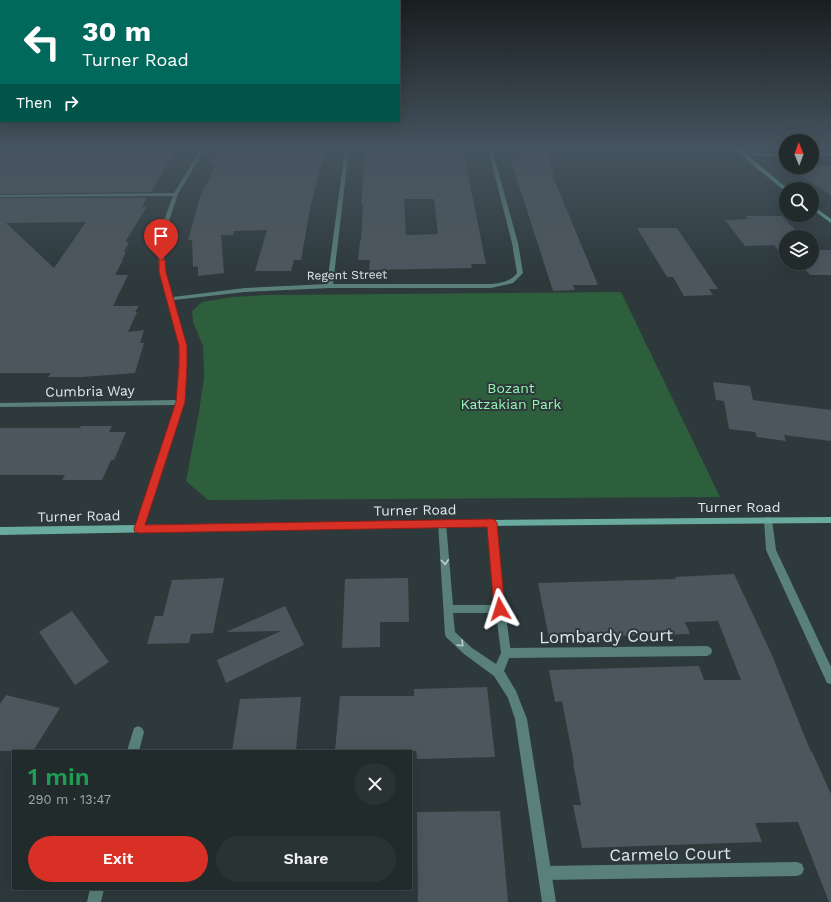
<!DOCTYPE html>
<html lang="en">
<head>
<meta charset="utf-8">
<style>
  :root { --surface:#222b2c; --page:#2a3334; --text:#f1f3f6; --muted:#a2a7a9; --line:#3f4748; --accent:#d93025 }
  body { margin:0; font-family:"Work Sans",sans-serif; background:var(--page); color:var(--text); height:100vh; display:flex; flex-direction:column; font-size:15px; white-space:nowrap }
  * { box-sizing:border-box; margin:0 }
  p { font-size:13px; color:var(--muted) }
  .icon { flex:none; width:22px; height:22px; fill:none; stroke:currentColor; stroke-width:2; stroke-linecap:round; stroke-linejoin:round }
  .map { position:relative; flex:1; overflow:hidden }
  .panel { position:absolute; left:12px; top:750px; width:400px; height:140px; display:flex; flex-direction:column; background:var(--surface); border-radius:0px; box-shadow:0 4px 16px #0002,0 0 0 1px var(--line) }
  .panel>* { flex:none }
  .banner { position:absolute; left:0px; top:0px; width:400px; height:122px; box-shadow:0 4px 16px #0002,0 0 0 1px var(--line); background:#00695c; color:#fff; overflow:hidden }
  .needle { width:26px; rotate:359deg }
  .fabs { position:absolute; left:779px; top:134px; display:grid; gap:8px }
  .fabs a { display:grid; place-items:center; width:40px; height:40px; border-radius:50%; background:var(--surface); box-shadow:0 4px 16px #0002,0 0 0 1px var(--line); font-size:20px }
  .pin { position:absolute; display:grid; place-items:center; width:34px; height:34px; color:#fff; margin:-41px -17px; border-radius:50% 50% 50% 0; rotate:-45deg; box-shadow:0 0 4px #0007 }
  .pin .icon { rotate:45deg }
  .me { position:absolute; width:44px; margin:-22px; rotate:354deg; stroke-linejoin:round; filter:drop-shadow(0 0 3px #0008) }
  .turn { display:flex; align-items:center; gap:14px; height:84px; padding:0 16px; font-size:18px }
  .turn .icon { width:52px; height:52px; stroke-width:2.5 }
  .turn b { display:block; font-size:28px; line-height:34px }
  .then { display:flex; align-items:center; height:38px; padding:0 16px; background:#0003; gap:8px; font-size:15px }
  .round { display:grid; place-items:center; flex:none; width:42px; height:42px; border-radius:21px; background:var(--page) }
  .head { display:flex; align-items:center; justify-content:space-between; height:68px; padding:0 16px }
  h1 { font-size:24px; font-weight:600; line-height:30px; color:#1e9e55 }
  .button { display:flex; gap:8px; margin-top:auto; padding:8px 16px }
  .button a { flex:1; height:46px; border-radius:24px; background:var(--accent); color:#fff; font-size:16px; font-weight:600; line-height:46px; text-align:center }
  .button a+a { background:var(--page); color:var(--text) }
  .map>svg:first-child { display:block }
</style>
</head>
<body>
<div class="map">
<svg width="831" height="902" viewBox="0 0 831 902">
  <rect width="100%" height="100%" fill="#2d393b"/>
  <path fill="#2e5f3d" d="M621,292L720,497L208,500L186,481L199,412L204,377L203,346L193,322L192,311L202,302L232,297L268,295Z"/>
  <g fill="#4d565d" fill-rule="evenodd">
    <path d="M0,149H176L151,192L0,194Z"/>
    <path d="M219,149H325L310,209L301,260H294L291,271H255L267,230L234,231L233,235H221L224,273L198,276V266L193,267L192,240H188L200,197L216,164H212Z"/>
    <path d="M366,149H463L486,264H471L472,268L369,270L370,260H358L360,240H361L363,205H361ZM404,199H434L438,234L406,235Z"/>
    <path d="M519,151H545L554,172H552L556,184L598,285H573L575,290L553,291L510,158H522Z"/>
    <path d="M812,166H831V195L789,168Z"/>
    <path d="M0,198H147L142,207H147L125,242H129L124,252H126L122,260H123L115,275H128L113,306H139L135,312H137L128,332L144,330L140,343H144L135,373L82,377H48L51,373H0ZM86,222L54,268L6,223Z"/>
    <path d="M746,216H782L802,237H786V250H778L774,245L745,246L725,220L748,219Z"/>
    <path d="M637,228H677L718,289H709L713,295L684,296L673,277H667Z"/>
    <path d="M812,248L814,250H831V275H810L799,263H812Z"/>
    <path d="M713,382L750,386L753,400L831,410V441L784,435L786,441L757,437L755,432L729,429L724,401L716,400Z"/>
    <path d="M81,426H112L109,432H126L114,460H111L102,480H62L65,475H0V428H80Z"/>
    <path d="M734,574L771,653L811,752H812L831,794V902H829L798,822L755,823L762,842L582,848L573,805H581L573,763H574L562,701L555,702L549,670L699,666L704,680H741L718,621L685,622L690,634L549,638L538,583L676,579L675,577Z"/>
    <path d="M224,578L213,633L191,634L189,643L147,644L155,616H163L172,580Z"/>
    <path d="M408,578L409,622H380V647L342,648L345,579Z"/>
    <path d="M285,606L304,645L226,683L217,660L281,631L226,632Z"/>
    <path d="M72,611L109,662L75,685L39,632Z"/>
    <path d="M487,687L495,757L417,759L416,751H335L340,696H414V689Z"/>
    <path d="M6,695L60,708L33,751H0V704Z"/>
    <path d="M301,697L296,750L232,751L240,699Z"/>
    <path d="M500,811L508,902H418L417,812Z"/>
  </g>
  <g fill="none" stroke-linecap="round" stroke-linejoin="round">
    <g fill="#598179" fill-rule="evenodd">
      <path d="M768,517L771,518L772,520L776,550L831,667V684L827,683L766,550L764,520L765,518Z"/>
      <path d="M707,646L711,648L712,651L711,654L707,656L506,658L502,656L501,653L502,650L506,648Z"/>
      <path d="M797,862L802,864L804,869L802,874L797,876L545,880L540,878L538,873L540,868L545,866Z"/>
    </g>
    <g fill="#598179" fill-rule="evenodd">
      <path d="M201,149H205L178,194L165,233L163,247L166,273L173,297L245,288L327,284L345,149H349L333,284H491C501,283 510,282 517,273L512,243L488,149H492L518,243L523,273L513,283L491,288H330L245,292L174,300L186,346L185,402L143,529L142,531L139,533L136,531L135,529L176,405L0,407V403L177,400L180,346L160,273L157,247L159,233L173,196L0,197V195L174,193Z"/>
      <rect x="743" y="154" width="43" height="2"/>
      <rect x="812" y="154" width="19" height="2"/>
      <path d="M442,520L445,521L446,523L453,605H495L488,523L489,521L492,520L495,521L496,523L505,609L511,653L504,671L516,691L527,719L556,902H542L515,719L508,698L494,676L464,654L446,637L445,634L438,523L439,521ZM453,613H496L501,653L496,664L472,648L455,632Z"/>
      <path d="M138,726L142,728L144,732L139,751H127L134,728Z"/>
      <path d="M90,889H104L101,902H87Z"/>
    </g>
    <g fill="#69ab9e" fill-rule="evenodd">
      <path d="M736,149H740L788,189L784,190L755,167Z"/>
      <path d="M812,205L831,219V223L812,209Z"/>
      <path d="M831,517V523L492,526L0,535V527L492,520Z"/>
    </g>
  </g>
  <defs><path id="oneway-chevron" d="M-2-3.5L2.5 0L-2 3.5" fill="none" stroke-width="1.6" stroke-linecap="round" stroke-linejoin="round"/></defs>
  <g stroke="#bfcece">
    <use href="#oneway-chevron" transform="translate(445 562) rotate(86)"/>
    <use href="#oneway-chevron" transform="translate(461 644) rotate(45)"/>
  </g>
  <linearGradient id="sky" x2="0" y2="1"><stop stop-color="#191f20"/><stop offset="0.54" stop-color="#465460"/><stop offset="1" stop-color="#465460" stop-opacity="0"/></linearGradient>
  <rect width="831" height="275" fill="url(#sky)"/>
  <path fill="#d93025" stroke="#8d1f18" d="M159,258L165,260L166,272L187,346V366L185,402L145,525L492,519L495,520L497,523L505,609L504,612L500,614L496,612L494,609L487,527L139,533L135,532L134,529L176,402L179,366V346L159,272Z"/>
  <g text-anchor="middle" stroke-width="4" stroke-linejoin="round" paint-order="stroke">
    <g font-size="12" fill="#e1e8ea" stroke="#2d393b">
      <text transform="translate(347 275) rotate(-1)" y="4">Regent Street</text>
    </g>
    <g font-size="14" fill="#95f5b0" stroke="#2d393b">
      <text x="511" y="393">Bozant<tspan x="511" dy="16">Katzakian Park</tspan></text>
    </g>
    <g font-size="14" fill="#e1e8ea" stroke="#2d393b">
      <text transform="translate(90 391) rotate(-1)" y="5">Cumbria Way</text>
      <text x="739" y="512">Turner Road</text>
      <text transform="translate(415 510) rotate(-1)" y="5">Turner Road</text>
      <text transform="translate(79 516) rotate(-1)" y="5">Turner Road</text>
    </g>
    <g font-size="17" fill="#e1e8ea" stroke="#2d393b">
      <text transform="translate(606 636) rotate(-1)" y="6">Lombardy Court</text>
      <text transform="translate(670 854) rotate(-1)" y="6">Carmelo Court</text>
    </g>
  </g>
</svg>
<div class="fabs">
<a><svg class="needle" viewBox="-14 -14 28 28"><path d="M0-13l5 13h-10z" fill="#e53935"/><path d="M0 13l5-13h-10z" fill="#a2a7a9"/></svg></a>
<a><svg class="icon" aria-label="search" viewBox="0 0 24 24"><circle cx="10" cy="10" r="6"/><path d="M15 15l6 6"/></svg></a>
<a><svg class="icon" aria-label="layers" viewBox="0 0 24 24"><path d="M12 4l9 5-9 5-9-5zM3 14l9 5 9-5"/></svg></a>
</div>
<div class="pin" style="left:161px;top:260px;background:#d93025"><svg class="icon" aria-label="arrive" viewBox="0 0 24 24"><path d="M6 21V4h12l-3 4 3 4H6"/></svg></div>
<svg class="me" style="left:500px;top:609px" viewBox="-20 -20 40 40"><path d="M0-17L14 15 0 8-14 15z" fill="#d93025" stroke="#fff" stroke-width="4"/></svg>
<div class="banner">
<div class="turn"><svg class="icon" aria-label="left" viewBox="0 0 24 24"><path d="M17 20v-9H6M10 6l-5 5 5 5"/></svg><div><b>30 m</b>Turner Road</div></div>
<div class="then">Then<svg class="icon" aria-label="right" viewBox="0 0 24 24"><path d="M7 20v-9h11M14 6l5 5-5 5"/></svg></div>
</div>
<section class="panel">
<div class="head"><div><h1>1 min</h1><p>290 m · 13:47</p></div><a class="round"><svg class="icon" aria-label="close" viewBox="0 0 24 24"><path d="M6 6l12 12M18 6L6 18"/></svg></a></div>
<div class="button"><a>Exit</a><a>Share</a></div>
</section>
</div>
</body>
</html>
